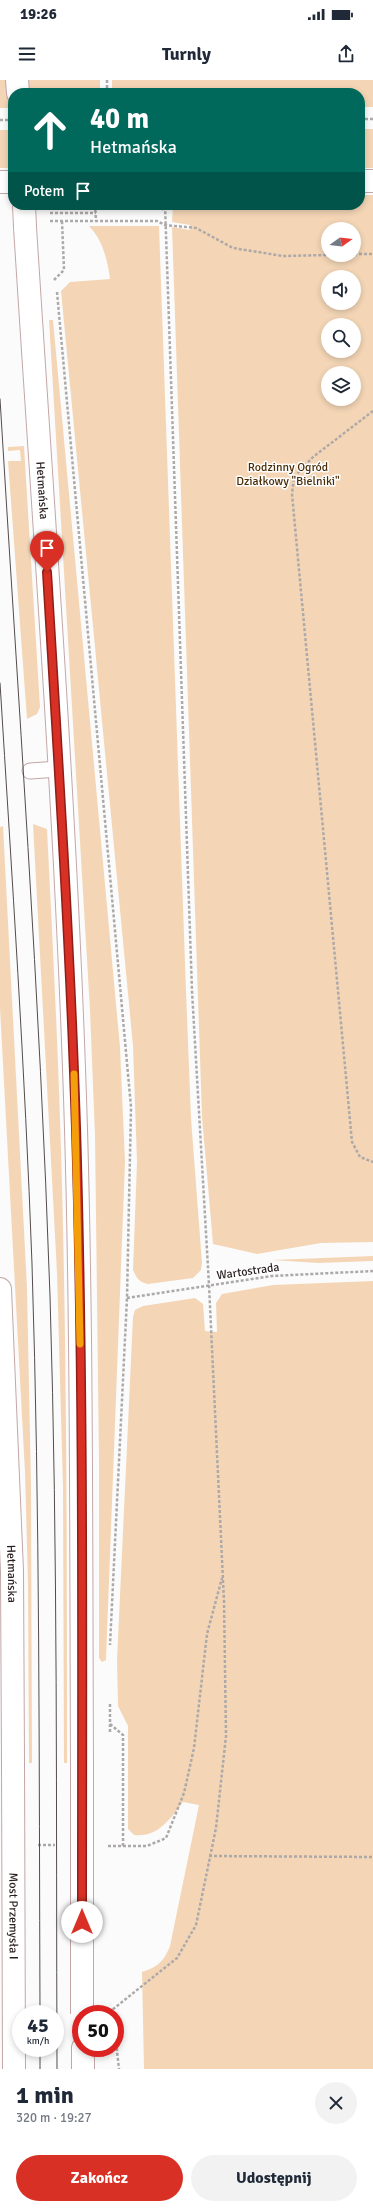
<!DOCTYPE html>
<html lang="pl">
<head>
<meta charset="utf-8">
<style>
  :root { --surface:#fff; --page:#f2f2f3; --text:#1f2937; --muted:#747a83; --accent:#d93025 }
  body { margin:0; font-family:Signika,sans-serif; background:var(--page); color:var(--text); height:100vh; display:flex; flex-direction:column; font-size:15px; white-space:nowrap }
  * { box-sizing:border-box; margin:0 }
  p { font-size:13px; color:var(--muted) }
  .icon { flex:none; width:22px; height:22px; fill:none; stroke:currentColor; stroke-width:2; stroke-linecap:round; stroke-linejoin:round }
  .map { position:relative; height:1989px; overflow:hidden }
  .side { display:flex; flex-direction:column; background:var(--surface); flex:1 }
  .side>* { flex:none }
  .guide { position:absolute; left:8px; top:8px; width:357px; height:122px; border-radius:16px; box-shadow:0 2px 6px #0003; background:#00695c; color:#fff; overflow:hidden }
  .needle { width:26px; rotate:76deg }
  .buttons { position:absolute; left:321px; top:142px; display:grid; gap:8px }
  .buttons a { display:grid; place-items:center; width:40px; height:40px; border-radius:50%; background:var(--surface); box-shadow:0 2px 6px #0003; font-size:20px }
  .speed { position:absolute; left:12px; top:1925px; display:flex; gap:8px; font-size:20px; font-weight:700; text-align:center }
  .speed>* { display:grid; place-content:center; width:52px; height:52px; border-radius:50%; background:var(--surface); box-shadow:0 2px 6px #0003; line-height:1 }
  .speed small { font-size:10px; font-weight:400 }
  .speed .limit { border:6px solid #d22; background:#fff; color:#111 }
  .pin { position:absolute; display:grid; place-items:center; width:34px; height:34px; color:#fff; margin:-41px -17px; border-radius:50% 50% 50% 0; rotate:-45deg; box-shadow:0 0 4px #0007 }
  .pin .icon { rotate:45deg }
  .me { position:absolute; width:44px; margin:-22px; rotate:0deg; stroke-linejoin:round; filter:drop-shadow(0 0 3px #0008) }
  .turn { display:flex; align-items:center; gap:14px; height:84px; padding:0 16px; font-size:18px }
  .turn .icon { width:52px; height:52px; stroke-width:2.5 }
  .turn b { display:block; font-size:28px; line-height:34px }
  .then { display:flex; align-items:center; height:38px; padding:0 16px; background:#0003; gap:8px; font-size:15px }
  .round { display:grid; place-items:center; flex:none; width:42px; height:42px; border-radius:21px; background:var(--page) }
  .overview { display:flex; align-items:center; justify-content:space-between; height:68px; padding:0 16px }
  h1 { font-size:24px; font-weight:700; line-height:30px }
  .button { display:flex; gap:8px; margin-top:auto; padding:8px 16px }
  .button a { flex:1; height:46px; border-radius:24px; background:var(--accent); color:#fff; font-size:16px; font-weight:700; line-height:46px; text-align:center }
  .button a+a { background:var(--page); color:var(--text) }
  .status { display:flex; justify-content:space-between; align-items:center; height:28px; padding:0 20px; background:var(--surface); direction:ltr }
  .status svg { height:11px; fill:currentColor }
  header { display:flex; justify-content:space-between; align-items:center; height:52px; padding:0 16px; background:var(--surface); font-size:18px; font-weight:700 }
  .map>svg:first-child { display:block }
</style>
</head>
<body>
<div class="status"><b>19:26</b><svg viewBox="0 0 49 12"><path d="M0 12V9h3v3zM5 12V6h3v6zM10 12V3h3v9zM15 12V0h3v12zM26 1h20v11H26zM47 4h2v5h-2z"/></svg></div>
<header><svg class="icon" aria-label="menu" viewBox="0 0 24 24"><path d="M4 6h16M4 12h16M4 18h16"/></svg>Turnly<svg class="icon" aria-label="share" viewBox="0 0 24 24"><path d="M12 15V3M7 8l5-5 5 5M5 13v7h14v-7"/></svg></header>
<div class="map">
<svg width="373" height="1989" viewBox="0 0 373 1989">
  <rect width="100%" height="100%" fill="#fbfbfb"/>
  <g fill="#f4d6b6" fill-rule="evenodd">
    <path d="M0,0H100V13H13V28H0Z"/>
    <path d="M112,0H373V27H360V13H112Z"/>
    <rect x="360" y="49" width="13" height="39"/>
    <rect x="0" y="50" width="13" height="38"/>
    <path d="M360,115H373V1162L321,1163L257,1174L213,1164L202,1037L172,147L190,150V145L172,142L173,125H360ZM328,149H354V175H328ZM328,197H354V223H328ZM328,245H354V271H328ZM328,293H354V319H328Z"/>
    <path d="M89,146H159L186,911L191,1038L202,1183L201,1190L193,1198L148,1204C139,1202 137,1199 133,1190L137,1082L133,966L61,211L70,202L110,199C107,178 103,161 89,146Z"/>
    <path d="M49,240H53L120,967L125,1082L106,1580L102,1582L99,1578V1380L95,1056L90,930Z"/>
    <path d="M24,366L40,627L37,634L27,639L8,381H21L20,370L8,371V367Z"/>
    <path d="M33,744L47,749C53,868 59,986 62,1105C67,1298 67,1490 67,1683H64L63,1407L57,1193Z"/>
    <path d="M3,746L27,1208L31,1405L32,1683H29L28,1503L25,1392L0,928V747Z"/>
    <path d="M373,1176V1181L318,1183L272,1180Z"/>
    <path d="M373,1201V1989H144L142,1892C158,1887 164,1881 170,1866L199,1725L183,1722C170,1739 158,1758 134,1755L128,1749V1646L118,1626L117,1580L133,1237L135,1230L143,1226L195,1218L203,1224L205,1251L217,1252L216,1223L222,1214L273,1205Z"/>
  </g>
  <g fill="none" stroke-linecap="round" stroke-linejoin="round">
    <g stroke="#c3a7a8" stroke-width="17">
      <path id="lane" d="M30,691L59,689"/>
    </g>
    <g stroke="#c3a7a8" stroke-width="24">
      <g id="secondary">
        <path d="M17,0L18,13"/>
        <path d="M360,101H373"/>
        <path d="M0,102H13"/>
        <path id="s1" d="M25,147C44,447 67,748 76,1049C82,1260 81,1472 82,1683"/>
        <path id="s2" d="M0,1209L12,1491L13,1683"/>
        <path d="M83,1968V1989"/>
      </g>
    </g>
    <g stroke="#ada9a9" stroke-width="2.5" stroke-dasharray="3 2" stroke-linecap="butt">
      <path d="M107,13V0"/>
      <path d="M360,39H373"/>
      <path d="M0,40H11"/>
      <path d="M95,125L96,141"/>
      <path d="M157,125L164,130"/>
      <path d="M50,133H96"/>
      <path d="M50,141H157L165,145L196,148L233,168L283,176L328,175"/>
      <path d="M354,174H373"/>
      <path d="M54,200L64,190L62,141"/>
      <path d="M57,212L131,1027L127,1218L110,1565"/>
      <path d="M373,331L313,377L294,397L292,414L352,1062L360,1077L373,1082"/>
      <path d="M127,1218L272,1196L373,1191"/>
      <path d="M110,1624V1653"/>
      <path d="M38,1765H55"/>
      <path d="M108,1766H123V1655L110,1644"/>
      <path d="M123,1766H147L166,1758L184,1713L194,1668L207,1554L222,1498"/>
      <path d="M209,1776L373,1777"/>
      <path d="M108,1930H112L177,1878L196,1845L216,1748L226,1656L224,1521L209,1205L192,911L165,125"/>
      <path d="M115,1953L119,1989"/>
    </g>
    <use href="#lane" stroke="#fff" stroke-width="15"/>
    <use href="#secondary" stroke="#fff" stroke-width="22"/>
    <g stroke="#544c4c" stroke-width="1">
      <path d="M0,319C18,618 40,917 50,1216C58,1474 56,1731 57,1989"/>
      <path d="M0,603C12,797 25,990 32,1184C40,1434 39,1684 40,1934"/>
      <path d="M40,1968V1989"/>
    </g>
    <g stroke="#c3a7a8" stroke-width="24" stroke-linecap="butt">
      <g id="secondary-bridge">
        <path d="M24,125L25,147"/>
        <path id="s3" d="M13,1683L14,1989"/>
        <path d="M82,1683V1934"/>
      </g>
    </g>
    <use href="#secondary-bridge" stroke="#fff" stroke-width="22"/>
  </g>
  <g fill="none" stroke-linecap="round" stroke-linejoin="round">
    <g stroke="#8d1f18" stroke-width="10">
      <path id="route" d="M47,492C58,677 70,862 76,1048C84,1312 82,1577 82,1842"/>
    </g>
    <use href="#route" stroke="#d93025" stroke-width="7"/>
    <path stroke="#f59e0b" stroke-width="7" d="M74,994L80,1264"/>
  </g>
  <g text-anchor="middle" stroke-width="3" stroke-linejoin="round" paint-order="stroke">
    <g font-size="12" fill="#4a2d06" stroke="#fff">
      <text x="288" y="391">Rodzinny Ogród<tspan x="288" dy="14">Działkowy "Bielniki"</tspan></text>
    </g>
    <g font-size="12" fill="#2a1f20" stroke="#fff">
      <text dy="4" stroke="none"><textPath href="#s1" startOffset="264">Hetmańska</textPath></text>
      <text transform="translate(248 1191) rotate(-8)" y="4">Wartostrada</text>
      <text dy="4" stroke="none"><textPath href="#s2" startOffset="285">Hetmańska</textPath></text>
      <text dy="4" stroke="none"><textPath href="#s3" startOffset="153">Most Przemysła I</textPath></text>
    </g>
  </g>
</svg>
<div class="buttons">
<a><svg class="needle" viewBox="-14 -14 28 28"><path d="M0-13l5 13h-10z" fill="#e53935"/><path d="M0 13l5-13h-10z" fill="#747a83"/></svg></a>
<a><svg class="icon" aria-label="sound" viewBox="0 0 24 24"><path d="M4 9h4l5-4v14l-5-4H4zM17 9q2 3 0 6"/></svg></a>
<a><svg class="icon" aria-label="search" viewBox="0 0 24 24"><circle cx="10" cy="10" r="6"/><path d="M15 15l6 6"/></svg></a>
<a><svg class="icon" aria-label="layers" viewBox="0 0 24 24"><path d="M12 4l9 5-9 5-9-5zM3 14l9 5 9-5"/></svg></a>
</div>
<div class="speed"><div>45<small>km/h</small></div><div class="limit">50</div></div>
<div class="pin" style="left:47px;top:492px;background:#d93025"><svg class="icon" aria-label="arrive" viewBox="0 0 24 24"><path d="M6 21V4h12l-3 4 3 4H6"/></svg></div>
<svg class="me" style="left:82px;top:1842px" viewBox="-20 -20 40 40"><circle r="19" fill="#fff"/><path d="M0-13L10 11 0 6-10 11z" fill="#d93025"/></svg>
<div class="guide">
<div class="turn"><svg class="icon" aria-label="ahead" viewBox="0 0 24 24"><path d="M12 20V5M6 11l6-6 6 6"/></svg><div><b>40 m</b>Hetmańska</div></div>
<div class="then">Potem<svg class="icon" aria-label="arrive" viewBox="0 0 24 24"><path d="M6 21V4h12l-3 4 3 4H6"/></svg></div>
</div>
</div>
<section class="side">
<div class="overview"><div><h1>1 min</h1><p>320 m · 19:27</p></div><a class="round"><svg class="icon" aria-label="close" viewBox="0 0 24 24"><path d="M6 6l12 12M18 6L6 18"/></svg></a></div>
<div class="button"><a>Zakończ</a><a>Udostępnij</a></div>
</section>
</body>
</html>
